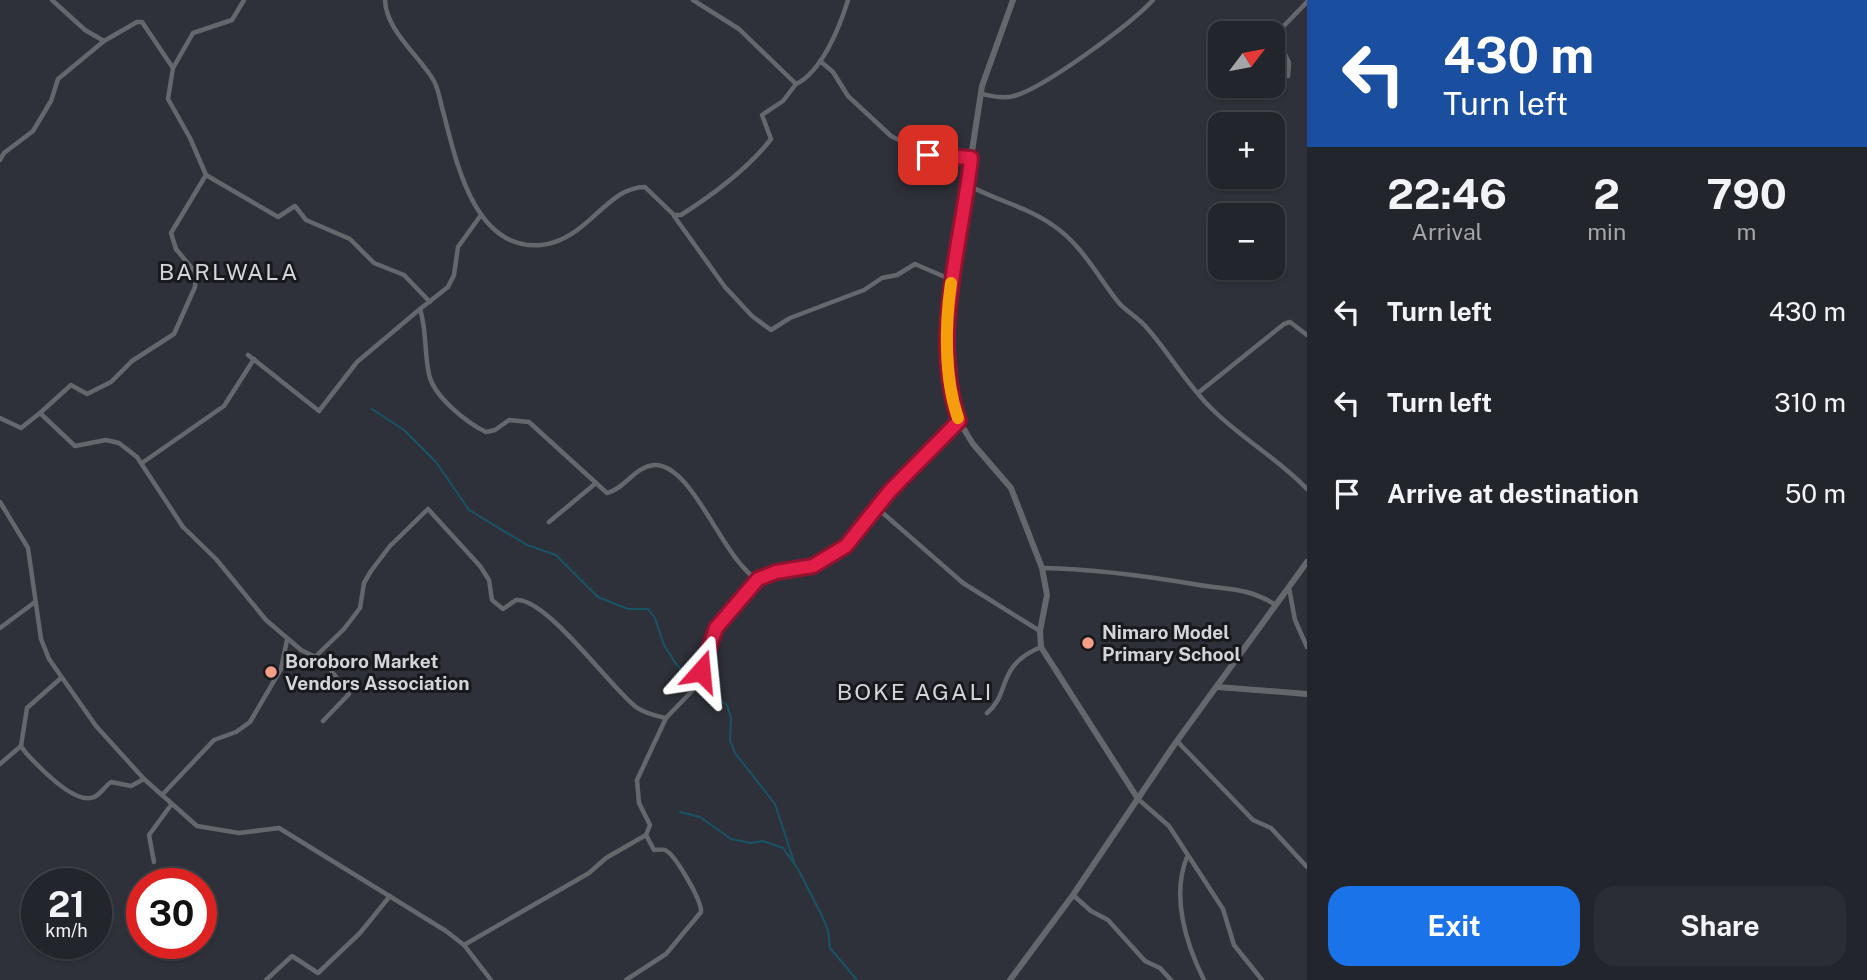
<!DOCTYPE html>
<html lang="en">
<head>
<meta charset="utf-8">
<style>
  :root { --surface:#23252c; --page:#2b2d34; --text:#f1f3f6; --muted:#a3a5a9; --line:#404248; --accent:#1a73e8 }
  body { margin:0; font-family:"Public Sans",sans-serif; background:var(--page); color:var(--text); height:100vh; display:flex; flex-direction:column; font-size:26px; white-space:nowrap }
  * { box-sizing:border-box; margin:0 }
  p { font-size:23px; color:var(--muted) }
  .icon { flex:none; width:38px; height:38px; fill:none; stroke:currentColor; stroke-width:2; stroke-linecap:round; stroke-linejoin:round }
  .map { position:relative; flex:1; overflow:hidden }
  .panel { display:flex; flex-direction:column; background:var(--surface); width:560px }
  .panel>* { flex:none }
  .hud { background:#1a4fa0; color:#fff; overflow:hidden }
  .needle { width:46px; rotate:58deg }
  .controls { position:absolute; left:1208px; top:21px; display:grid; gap:14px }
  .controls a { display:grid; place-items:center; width:77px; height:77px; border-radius:14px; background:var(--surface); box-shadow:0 2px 5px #0004,0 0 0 2px var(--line); font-size:35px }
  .speed { position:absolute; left:21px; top:868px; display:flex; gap:14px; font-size:35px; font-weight:700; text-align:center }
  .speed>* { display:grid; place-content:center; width:91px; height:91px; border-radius:50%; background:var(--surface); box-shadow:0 2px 5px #0004,0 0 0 2px var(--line); line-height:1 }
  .speed small { font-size:18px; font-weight:400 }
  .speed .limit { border:10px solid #d22; background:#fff; color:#111 }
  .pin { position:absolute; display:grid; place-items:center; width:60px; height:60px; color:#fff; margin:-30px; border-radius:14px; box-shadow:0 4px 10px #0006 }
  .me { position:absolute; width:77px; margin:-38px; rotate:18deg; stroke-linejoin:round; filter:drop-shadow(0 0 5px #0008) }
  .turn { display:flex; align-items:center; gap:24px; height:147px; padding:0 21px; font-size:32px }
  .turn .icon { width:91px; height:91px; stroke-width:2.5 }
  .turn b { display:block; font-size:49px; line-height:60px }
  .eta { display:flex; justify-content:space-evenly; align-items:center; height:119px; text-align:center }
  .eta b { font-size:42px; font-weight:700; line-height:49px }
  .action { display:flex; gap:14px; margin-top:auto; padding:14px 21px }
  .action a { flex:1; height:80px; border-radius:21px; background:var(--accent); color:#fff; font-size:28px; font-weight:700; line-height:80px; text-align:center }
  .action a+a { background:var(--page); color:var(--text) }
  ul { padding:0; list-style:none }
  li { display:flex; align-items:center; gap:21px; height:91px; padding:0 21px }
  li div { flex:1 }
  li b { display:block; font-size:26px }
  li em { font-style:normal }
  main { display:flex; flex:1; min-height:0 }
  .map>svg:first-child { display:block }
</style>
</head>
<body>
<main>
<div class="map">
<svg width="1307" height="980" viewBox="0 0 1307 980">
  <rect width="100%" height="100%" fill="#2f313a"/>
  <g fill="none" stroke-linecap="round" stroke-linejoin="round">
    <g stroke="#185467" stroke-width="2">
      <path d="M372,409L404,430L436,462L469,510L527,545L556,555L598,597L628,609H648L655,618L664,645L676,664L691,680L727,705L731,718L730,740L735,753L775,804L794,862"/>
      <path d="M680,812L700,817L731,839L751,843L763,841L783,848L798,869L821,914L828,930L830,948L857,980"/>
    </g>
    <g stroke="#64686c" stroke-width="4.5">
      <path d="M385,0C386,31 419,55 434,81C439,90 440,102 443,111C456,161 474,251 541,245C587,241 606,187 645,187L674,215H681C714,194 747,170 771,139L762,115L783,101L796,84"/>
      <path d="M693,0L739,29L796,84C822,72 840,26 848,0"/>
      <path d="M820,61L833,72L848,96L891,136L928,155L971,158"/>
      <path d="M173,68L193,33L232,20L244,0"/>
      <path d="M1288,76L1289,63L1276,34L1307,2"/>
      <path d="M981,94C992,96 1003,99 1014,96C1044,88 1131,24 1153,0"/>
      <path d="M0,160L4,153L33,131L51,101L58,79L104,41"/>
      <path d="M206,175L278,217L295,206L306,220L350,239L374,263L404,275L430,302"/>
      <path d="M968,185C997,201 1028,207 1054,226C1082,245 1098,277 1119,303C1127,312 1139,318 1147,328C1169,353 1186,383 1210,407C1240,438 1278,458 1307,489"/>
      <path d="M481,215L458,247L454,275L448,287L420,309C427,331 424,352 429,374C433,396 467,423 486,432L495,430L509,420L529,422L607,493C625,489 634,467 654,465C693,463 723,561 758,580"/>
      <path d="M674,216L725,287L752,316L771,330L790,318L864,290L882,278L897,275L915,264L952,280"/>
      <path d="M248,355L319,411L357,362L420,309"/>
      <path d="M1198,393L1284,324L1290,322L1307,335"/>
      <path d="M40,413L71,385L87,394L111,382L132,361L174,334L195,287L196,273L176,249L171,233L206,175L190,138L168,99L173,68L142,22H137L104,41L85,30L52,0"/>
      <path d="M0,418L21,428L40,413L75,446L106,440L119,443L137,457L183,527L216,559L266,620L301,650L324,661L349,694L323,721"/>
      <path d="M142,463L224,406L254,359"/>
      <path d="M0,502L28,548L41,639L49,659L96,726L144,779L197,826L239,833L279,828L446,931L464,945L491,980"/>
      <path d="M876,507L963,583L1040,631"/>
      <path d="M549,522L596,483"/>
      <path d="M1042,568C1095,569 1147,576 1199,585C1230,590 1246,587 1276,605"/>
      <path d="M1289,588L1295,620L1307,647"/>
      <path d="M0,628L35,602"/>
      <path d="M315,657L344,629L360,608L364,583L371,571L390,546L428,509L480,566L489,580L492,600L503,609L516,600C546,597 610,687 636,707C644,713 656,716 666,718"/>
      <path d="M61,678L27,708L21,746L26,753C38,766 75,806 94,797C101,794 105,786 111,782L131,786L144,779"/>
      <path d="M987,713C1011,694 995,666 1041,647"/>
      <path d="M1177,741L1253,820L1271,828L1307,867"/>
      <path d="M0,764L21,746"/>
      <path d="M162,795L214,740L236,732L250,722L281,669L287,640"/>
      <path d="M1138,799L1169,826L1223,909L1234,945L1262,980"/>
      <path d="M1187,857C1171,896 1186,944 1204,980"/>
      <path d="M154,862L149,835L171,805"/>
      <path d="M1073,895L1091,911L1108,920L1145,961L1160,968L1171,980"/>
      <path d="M464,945L589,873L606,858L646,835L650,825L639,803L637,780L666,718L694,689L716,628L758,580L776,572L813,566L847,546L889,492L959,421"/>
      <path d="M266,980L292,956L318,973L360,933L390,896"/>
      <path d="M626,980L666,954L701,912C702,901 675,854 665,850C664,849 656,850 654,850L646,835"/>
    </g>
    <g stroke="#64686c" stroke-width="6">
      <path d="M1013,0L982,86L950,294L949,357L959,421L973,444L1011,488L1042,568L1047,595L1040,631L1041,647L1138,799"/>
      <path d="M1218,687L1307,694"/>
      <path d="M1010,980L1073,895L1174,745L1307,562"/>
    </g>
  </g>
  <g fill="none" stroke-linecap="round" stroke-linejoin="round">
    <g stroke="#92132f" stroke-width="18">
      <path id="route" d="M701,671L716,628L758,579L776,572L813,566L846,546L889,492L959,421C930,336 962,244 971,158L928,155"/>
    </g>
    <use href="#route" stroke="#e11d48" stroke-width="12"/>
    <path stroke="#f59e0b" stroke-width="12" d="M951,283C945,324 944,378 958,418"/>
  </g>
  <g fill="#f49f86" stroke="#18191d" stroke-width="2.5">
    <circle cx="1088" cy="643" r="7"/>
    <circle cx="271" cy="672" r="7"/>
  </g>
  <g text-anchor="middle" stroke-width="6" stroke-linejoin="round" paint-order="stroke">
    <g font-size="19" font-weight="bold" fill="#d2d4da" stroke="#18191d" text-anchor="start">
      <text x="1102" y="639">Nimaro Model<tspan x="1102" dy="22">Primary School</tspan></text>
      <text x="285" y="668">Boroboro Market<tspan x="285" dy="22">Vendors Association</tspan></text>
    </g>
    <g font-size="23" letter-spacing="2" fill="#d2d4da" stroke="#18191d">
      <text x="229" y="280">BARLWALA</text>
      <text x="915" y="700">BOKE AGALI</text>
    </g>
  </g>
</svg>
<div class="controls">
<a><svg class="needle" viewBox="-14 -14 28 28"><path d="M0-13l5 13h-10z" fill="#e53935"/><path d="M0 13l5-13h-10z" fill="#a3a5a9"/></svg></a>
<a>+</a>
<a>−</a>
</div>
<div class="speed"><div>21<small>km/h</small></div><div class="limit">30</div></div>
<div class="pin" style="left:928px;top:155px;background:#d93025"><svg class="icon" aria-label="arrive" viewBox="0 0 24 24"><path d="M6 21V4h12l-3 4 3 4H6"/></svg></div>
<svg class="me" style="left:701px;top:671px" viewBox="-20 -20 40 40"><path d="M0-17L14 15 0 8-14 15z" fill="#e11d48" stroke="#fff" stroke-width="4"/></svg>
</div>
<section class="panel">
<div class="hud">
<div class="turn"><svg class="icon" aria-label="left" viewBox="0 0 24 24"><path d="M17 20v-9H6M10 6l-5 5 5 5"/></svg><div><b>430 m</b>Turn left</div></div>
</div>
<div class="eta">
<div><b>22:46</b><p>Arrival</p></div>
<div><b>2</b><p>min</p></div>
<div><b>790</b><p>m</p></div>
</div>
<ul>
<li><svg class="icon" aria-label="left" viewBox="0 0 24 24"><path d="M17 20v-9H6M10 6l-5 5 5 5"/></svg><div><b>Turn left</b></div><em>430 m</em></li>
<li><svg class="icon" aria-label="left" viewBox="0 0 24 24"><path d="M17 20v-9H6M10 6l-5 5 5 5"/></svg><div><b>Turn left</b></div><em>310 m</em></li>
<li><svg class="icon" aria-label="arrive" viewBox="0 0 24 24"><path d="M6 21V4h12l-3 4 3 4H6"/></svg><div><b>Arrive at destination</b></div><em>50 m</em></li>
</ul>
<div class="action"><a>Exit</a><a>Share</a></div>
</section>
</main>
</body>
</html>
